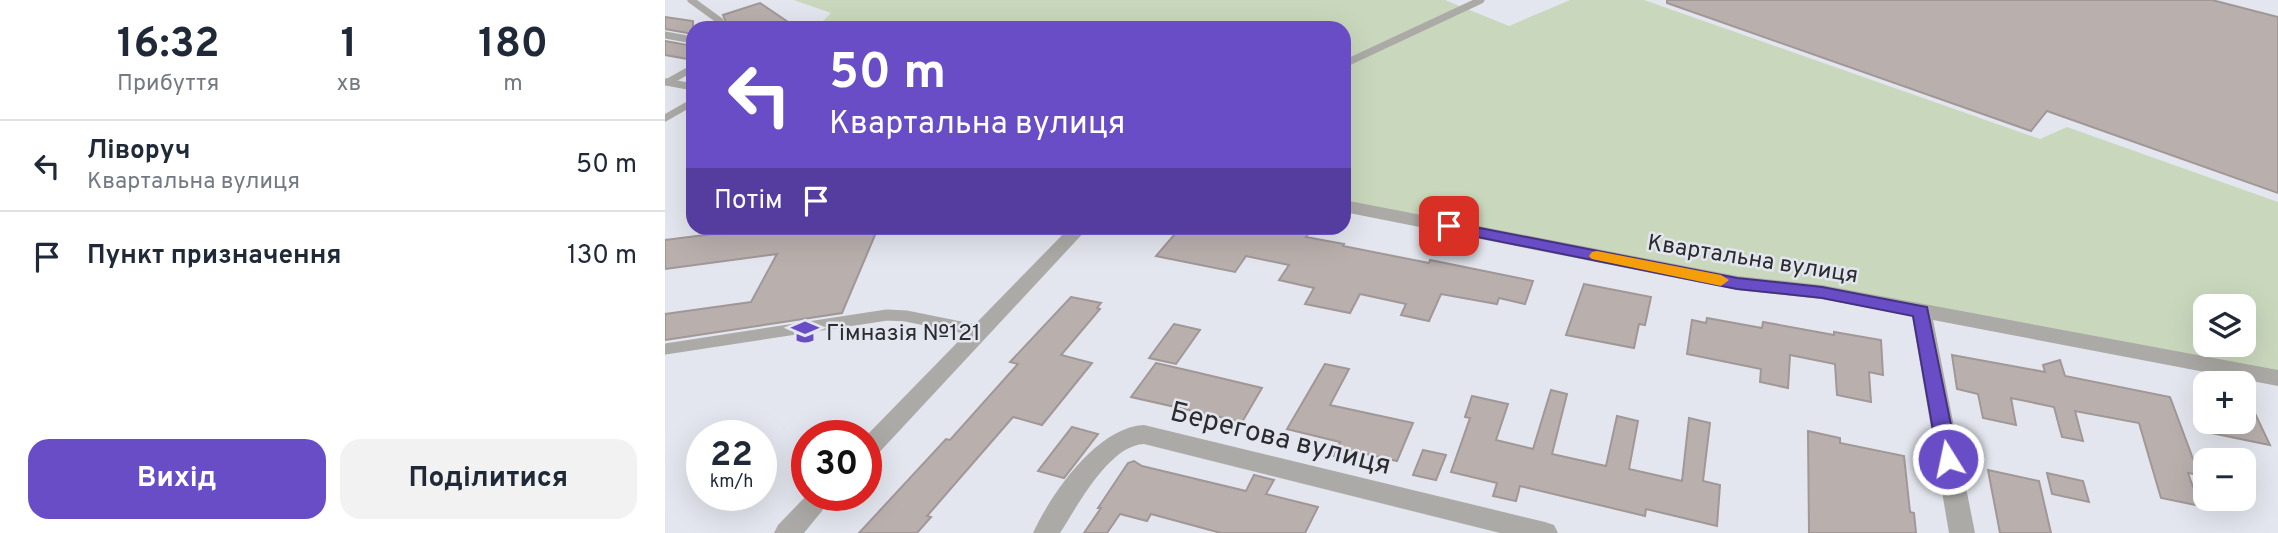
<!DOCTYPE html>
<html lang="uk">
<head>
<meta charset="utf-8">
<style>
  :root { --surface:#fff; --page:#f2f2f3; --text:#1f2937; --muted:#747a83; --line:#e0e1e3; --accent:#694dc6 }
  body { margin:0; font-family:Overpass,sans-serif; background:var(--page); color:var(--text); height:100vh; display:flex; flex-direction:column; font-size:26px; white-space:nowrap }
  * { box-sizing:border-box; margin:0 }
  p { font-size:23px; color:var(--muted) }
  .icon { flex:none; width:38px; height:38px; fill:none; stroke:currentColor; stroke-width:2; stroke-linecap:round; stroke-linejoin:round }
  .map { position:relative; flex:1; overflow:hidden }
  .drawer { display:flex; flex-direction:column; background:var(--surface); width:665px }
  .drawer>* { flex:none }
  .hud { position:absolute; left:21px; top:21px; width:665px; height:214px; border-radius:21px; box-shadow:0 7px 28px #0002; background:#694dc6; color:#fff; overflow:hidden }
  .tools { position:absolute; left:1528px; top:294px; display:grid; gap:14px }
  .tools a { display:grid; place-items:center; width:63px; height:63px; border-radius:14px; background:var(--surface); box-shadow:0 7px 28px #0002; font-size:35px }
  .speed { position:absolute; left:21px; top:420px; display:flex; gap:14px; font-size:35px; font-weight:700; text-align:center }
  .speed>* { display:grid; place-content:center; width:91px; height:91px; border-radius:50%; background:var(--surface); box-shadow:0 7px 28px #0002; line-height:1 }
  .speed small { font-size:18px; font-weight:400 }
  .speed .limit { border:10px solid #d22; background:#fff; color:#111 }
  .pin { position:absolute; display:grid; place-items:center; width:60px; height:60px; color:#fff; margin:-30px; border-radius:14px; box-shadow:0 4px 10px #0006 }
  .me { position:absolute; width:77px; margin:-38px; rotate:350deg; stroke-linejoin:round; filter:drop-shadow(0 0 5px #0008) }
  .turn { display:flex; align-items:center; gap:24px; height:147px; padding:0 28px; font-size:32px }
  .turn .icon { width:91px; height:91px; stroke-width:2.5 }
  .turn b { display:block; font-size:49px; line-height:60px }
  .then { display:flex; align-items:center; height:66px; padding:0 28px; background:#0003; gap:14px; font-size:26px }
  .eta { display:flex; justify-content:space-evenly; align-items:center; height:119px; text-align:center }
  .eta b { font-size:42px; font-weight:700; line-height:49px }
  .primary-button { display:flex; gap:14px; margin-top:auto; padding:14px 28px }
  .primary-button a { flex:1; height:80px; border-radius:21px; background:var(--accent); color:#fff; font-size:28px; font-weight:700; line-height:80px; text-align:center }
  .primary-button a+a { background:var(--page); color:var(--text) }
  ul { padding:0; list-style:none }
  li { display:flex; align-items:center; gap:21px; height:91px; padding:0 28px; border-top:2px solid var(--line) }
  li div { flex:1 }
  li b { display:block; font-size:26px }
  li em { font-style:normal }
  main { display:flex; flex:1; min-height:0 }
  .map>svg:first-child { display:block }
</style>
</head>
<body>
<main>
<section class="drawer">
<div class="eta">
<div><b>16:32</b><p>Прибуття</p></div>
<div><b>1</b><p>хв</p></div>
<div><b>180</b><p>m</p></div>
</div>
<ul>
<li><svg class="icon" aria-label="left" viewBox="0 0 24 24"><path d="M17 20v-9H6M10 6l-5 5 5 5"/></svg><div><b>Ліворуч</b><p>Квартальна вулиця</p></div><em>50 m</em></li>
<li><svg class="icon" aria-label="arrive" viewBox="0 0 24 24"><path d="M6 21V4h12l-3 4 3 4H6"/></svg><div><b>Пункт призначення</b></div><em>130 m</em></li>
</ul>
<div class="primary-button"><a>Вихід</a><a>Поділитися</a></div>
</section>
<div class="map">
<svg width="1613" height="533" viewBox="0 0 1613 533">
  <rect width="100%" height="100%" fill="#e3e6ee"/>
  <path fill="#c9d8bd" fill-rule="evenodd" d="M129,0H780L844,26L905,0H979L1375,139L1402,127L1613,202V378L679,206V28H151L166,13ZM1540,306H1578V345H1540Z"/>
  <g fill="#b9b0ae" stroke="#a09796" stroke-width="2">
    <path d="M1002,0H1547L1613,17V193L1382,111L1366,131L1002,3Z"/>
    <path d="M95,3L132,28H63L58,15Z"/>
    <path d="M0,17L28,21V34L0,29Z"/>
    <path d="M0,41L28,46V60L0,55Z"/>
    <path d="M95,228H213L177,313L0,340V314L86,302L112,254L0,269V240Z"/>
    <path d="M515,228H648L641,237L679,244L678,246L764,263L765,260L868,281L860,304L834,298L832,304L776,294L764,321L736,315L741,304L695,294L685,313L640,304L649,288L614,280L624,265L581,256L570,272L491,256Z"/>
    <path d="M919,284L986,297L980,325L974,324L969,348L901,335Z"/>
    <path d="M406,297L436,303L432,308L435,309L396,355L427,363L377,425L348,417L262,516L266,517L252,533H194L281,439L285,440L353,364L345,362Z"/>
    <path d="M1042,318L1097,328L1098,322L1169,335V332L1216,340L1218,375L1204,372L1206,402L1172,395L1170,364L1125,355L1123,388L1095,382L1096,369L1022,354L1027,320L1041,323Z"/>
    <path d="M509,324L535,330L511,364L484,358Z"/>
    <path d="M1287,355L1380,372L1378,365L1395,360L1400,376L1505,397L1534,475L1523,473L1535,506L1496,498L1474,423L1410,411L1418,441L1397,437L1389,407L1346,398L1351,425L1318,418L1313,394L1292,389Z"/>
    <path d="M491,363L530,372L597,388L577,422L466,397Z"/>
    <path d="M660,364L684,369L665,405L748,423L732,461L693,452L689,461L669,456L675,442L622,429Z"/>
    <path d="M1578,388L1605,445L1536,431V422H1578Z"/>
    <path d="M886,390L902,394L887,454L941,466L952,416L973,421L964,469L1017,481L1024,418L1045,423L1038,481L1055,485L1052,526L981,509L980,516L855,486L851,501L828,496L832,483L786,472L805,418L800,417L807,396L843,404L831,440L868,449Z"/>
    <path d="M407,427L433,434L399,478L373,471Z"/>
    <path d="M1143,431L1175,438V443L1239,456L1245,512L1249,513L1251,533H1144Z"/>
    <path d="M758,450L781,455L771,480L748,475Z"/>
    <path d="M469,461L477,466L581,491L589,475L609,480L601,494L653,507L640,533H556L486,514L482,521L455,514L442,533H419L436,508H433L463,463Z"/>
    <path d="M1323,470L1374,481L1386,533H1335Z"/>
    <path d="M1382,473L1418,481L1424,502L1387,494Z"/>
  </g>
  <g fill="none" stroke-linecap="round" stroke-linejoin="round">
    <g stroke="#acaaa7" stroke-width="7">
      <path d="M26,0L55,21L57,28"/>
      <path d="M0,35L28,40"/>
      <path d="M679,64L816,0"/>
      <path d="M1,82L28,87"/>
      <path d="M3,82L28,68"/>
      <path d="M0,118L28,102"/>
    </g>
    <path stroke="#acaaa7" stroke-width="11" d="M0,349L222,315L241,316L315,331"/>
    <g fill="#acaaa7" fill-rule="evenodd">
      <path d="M679,200L1072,276L1157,285L1613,370V386L1268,320L1310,533H1284L1247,316L1157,299L1072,290L679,212Z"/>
      <path d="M404,228H423L209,458L201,461V436Z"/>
      <path d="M479,425L880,522L889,525L893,533H835L479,444C444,445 412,507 395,533H368C386,494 432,427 479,425Z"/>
      <path d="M142,495H170L139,533H109L113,525Z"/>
    </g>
  </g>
  <path fill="#694dc6" stroke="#443281" stroke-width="2" d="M784,222L1072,278L1157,287L1262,307L1293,459L1290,465L1283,467L1276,465L1273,459L1248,316L1157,298L1072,289L778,230L776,226Z"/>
  <path fill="#f59e0b" d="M932,251L1056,275L1064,280L1056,286L927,259L924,256L927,252Z"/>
  <defs>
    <g id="school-bare" transform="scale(2.1)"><path d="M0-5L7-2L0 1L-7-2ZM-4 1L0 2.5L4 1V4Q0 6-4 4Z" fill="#694dc6" stroke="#e3e6ee" stroke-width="2.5" paint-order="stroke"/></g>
  </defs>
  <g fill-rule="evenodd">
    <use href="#school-bare" x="140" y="332"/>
  </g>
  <g text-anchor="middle" stroke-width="5" stroke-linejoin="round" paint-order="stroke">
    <g font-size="23" fill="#2b2c2f" stroke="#e3e6ee">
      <text transform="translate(1088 258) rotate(9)" y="8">Квартальна вулиця</text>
    </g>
    <g font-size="23" fill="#2b2c2f" stroke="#e3e6ee" text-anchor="start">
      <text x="161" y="340">Гімназія №121</text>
    </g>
    <g font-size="28" fill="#2b2c2f" stroke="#e3e6ee">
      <text transform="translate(616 437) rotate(14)" y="10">Берегова вулиця</text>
    </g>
  </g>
</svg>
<div class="tools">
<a><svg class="icon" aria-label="layers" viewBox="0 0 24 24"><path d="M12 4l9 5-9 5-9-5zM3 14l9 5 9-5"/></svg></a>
<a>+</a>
<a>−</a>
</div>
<div class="speed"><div>22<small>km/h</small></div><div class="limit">30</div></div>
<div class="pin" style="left:784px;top:226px;background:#d93025"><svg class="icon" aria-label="arrive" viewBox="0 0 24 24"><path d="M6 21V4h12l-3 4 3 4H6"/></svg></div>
<svg class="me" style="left:1283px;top:459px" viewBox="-20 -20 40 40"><circle r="17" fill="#694dc6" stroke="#fff" stroke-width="3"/><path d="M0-11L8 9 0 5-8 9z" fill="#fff"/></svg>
<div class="hud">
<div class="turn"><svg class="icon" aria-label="left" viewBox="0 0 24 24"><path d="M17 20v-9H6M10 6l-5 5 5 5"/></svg><div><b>50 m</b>Квартальна вулиця</div></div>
<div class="then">Потім<svg class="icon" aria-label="arrive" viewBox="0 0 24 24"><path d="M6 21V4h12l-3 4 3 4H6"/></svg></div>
</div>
</div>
</main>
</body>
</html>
